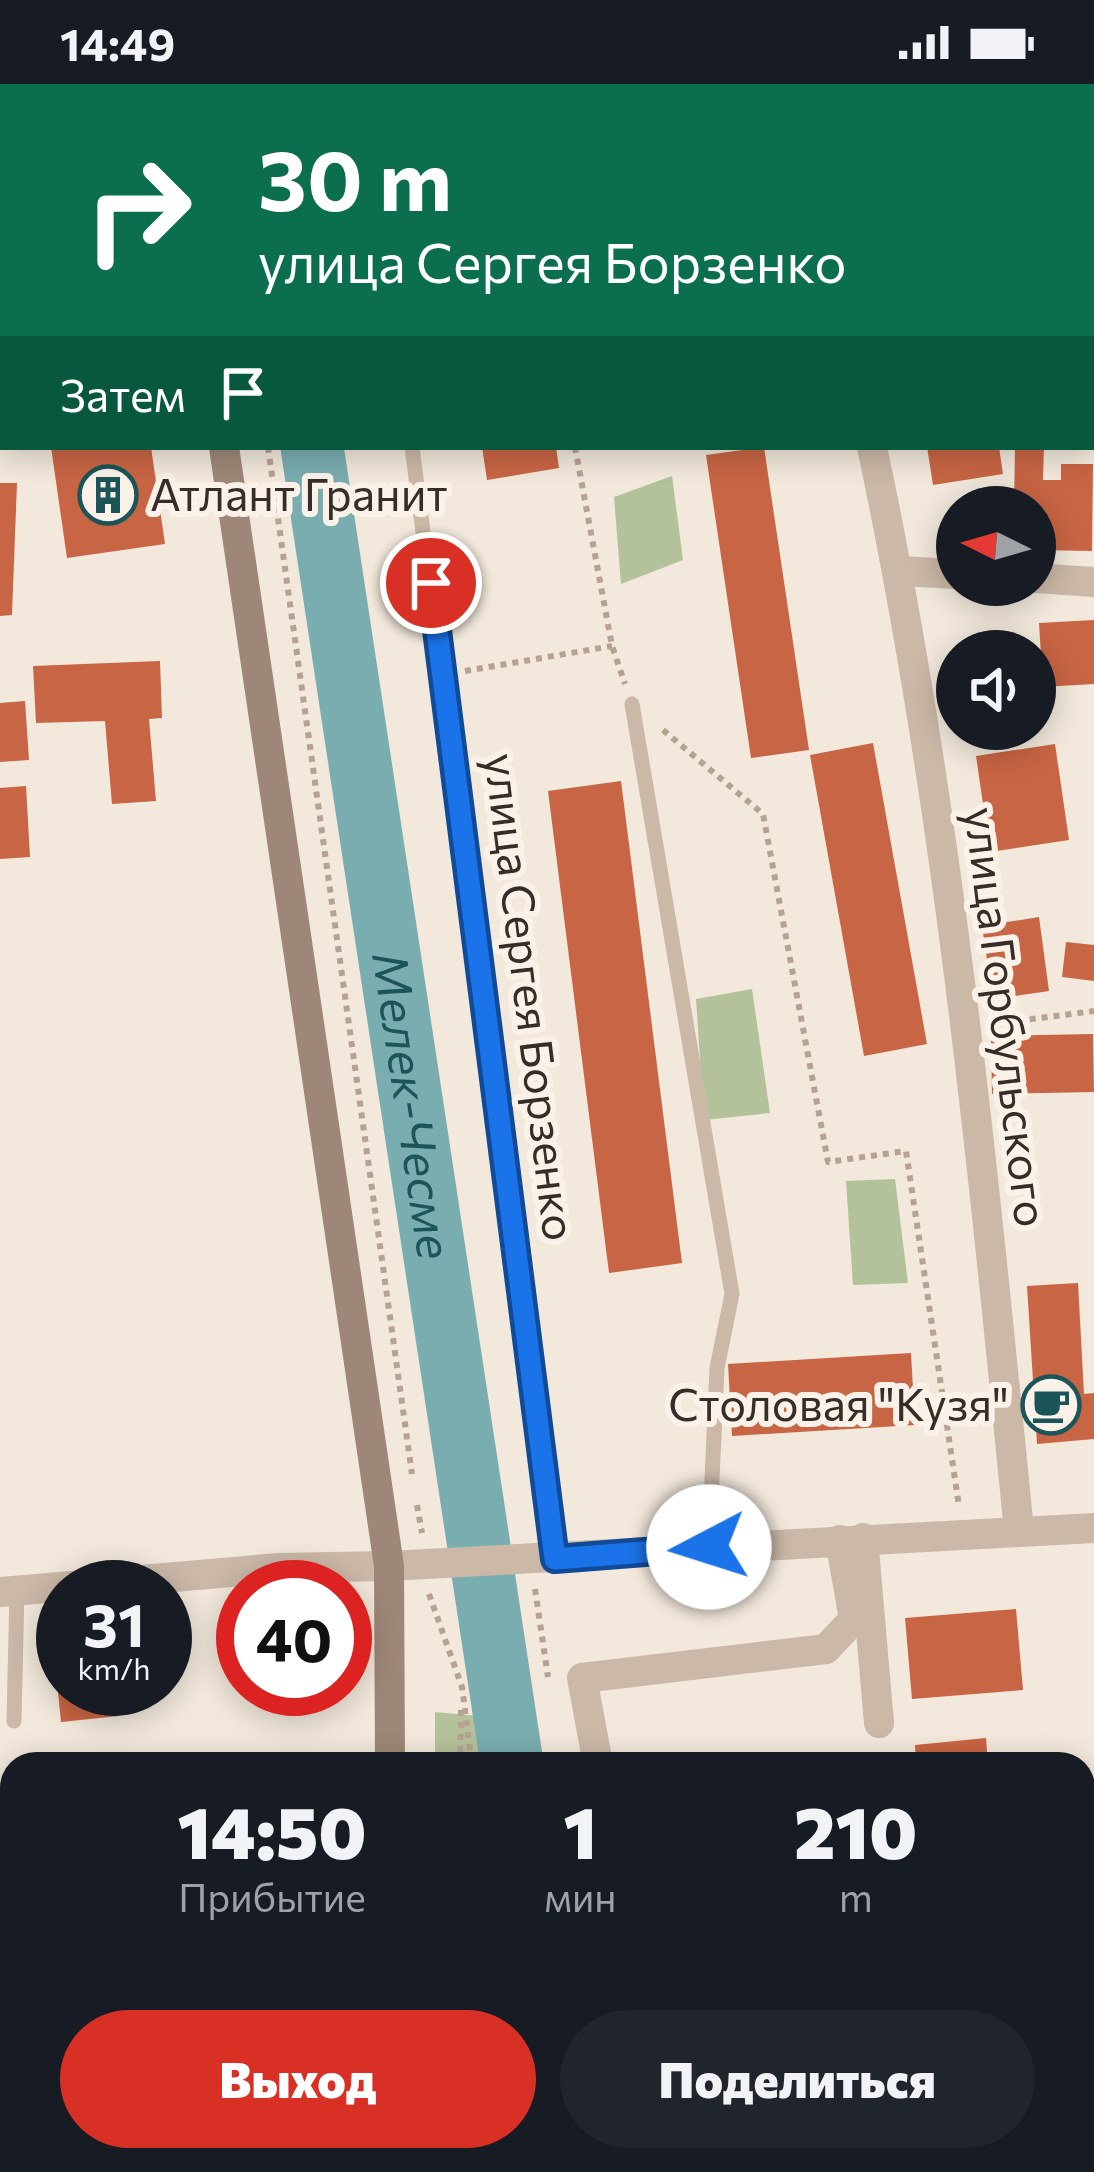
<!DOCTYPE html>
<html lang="ru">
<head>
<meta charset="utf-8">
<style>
  :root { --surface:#171b24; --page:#20242c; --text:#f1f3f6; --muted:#9ea1a6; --accent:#d93025 }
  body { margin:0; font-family:Commissioner,sans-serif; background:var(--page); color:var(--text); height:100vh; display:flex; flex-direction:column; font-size:45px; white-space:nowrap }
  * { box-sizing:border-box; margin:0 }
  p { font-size:39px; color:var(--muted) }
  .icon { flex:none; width:66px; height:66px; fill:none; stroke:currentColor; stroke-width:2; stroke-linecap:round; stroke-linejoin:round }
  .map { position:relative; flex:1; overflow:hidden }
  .sheet { position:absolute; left:0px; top:1668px; width:1095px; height:420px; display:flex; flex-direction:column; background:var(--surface); border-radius:36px 36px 0 0; box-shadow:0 6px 30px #0003 }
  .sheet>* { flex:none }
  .guide { position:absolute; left:0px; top:0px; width:1095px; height:366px; box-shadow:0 6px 30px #0003; background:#0b6e4f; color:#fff; overflow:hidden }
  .needle { width:78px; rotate:275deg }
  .buttons { position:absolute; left:936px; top:402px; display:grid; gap:24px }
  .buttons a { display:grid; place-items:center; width:120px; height:120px; border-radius:50%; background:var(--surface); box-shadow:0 6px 30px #0003; font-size:60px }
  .speed { position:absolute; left:36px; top:1476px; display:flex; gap:24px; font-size:60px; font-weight:700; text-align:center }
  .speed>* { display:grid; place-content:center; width:156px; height:156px; border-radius:50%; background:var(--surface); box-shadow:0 6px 30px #0003; line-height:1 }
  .speed small { font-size:30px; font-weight:400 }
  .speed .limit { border:18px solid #d22; background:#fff; color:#111 }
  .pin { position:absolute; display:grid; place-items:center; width:102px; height:102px; color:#fff; margin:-51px; border:6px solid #fff; border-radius:50%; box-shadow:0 3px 12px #0007 }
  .me { position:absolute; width:132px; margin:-66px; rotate:265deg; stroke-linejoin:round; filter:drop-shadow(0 0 9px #0008) }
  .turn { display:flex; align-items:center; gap:42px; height:252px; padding:0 60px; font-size:54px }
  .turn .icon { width:156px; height:156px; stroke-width:2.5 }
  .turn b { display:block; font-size:84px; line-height:102px }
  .then { display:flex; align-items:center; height:114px; padding:0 60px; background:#0003; gap:24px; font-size:45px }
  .eta { display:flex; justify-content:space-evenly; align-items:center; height:204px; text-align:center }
  .eta b { font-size:72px; font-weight:800; line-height:84px }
  .cta { display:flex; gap:24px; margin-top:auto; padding:24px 60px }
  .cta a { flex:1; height:138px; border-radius:72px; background:var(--accent); color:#fff; font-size:48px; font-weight:800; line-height:138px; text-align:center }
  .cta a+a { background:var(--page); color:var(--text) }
  .status { display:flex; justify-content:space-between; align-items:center; height:84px; padding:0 60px; background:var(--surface); direction:ltr }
  .status svg { height:33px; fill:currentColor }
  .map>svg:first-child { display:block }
</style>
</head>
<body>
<div class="status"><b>14:49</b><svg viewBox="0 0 49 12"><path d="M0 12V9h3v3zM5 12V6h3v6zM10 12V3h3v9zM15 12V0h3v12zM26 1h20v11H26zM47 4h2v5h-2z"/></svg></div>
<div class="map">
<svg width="1094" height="2088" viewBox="0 0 1094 2088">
  <rect width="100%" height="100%" fill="#f2e8db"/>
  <g fill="#b4c29b">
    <path d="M672,392L683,476L621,500L614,413Z"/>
    <path d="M752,905L770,1029L704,1036L696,915Z"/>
    <path d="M895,1095L908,1199L853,1201L846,1097Z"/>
    <path d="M435,1628L489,1633L496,1680H435Z"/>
    <path d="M437,2076H553L555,2088H437Z"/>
  </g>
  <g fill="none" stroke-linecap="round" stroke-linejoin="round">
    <g stroke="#7aadb0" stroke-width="63">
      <path d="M257,0L258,3"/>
      <path id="s1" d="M312,363L512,1680"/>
      <path d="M573,2076L575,2088"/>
    </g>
  </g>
  <g fill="#c86544">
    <path d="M51,363H151L165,460L67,474Z"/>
    <path d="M482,363H556L559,384L487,396Z"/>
    <path d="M764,363L809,666L751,674L706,371Z"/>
    <path d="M927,363H999L1003,390L933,401Z"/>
    <path d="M1015,363H1044L1043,396H1061V380H1093L1092,467L1035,466V423H1014Z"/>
    <path d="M0,399H17L12,531L0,532Z"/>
    <path d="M1094,536V600L1043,603L1039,539Z"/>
    <path d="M160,577L162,634L149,635L156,717L112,720L105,637L36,639L33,582Z"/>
    <path d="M25,617L29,676L0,678V619Z"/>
    <path d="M873,659L927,960L864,972L810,671Z"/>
    <path d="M1055,660L1069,756L990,768L976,672Z"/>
    <path d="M621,697L682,1179L609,1189L548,707Z"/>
    <path d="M26,702L30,773L0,775V704Z"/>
    <path d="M1039,833L1049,907L993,915L982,842Z"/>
    <path d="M1066,858L1094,861V897L1062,893Z"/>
    <path d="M1093,950L1094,1008L992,1010L991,952Z"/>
    <path d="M1078,1199L1084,1310L1094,1309V1355L1037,1360L1027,1202Z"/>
    <path d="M911,1269L915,1341L732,1352L728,1280Z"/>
    <path d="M1016,1525L1023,1606L912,1615L905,1534Z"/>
    <path d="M63,1597V1605H116L119,1632L61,1638L57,1598Z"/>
    <path d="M986,1654L988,1680H916L915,1661Z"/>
    <rect x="0" y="1770" width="12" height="178"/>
    <path d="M711,2076H776V2088H713Z"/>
    <path d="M857,2076H929L930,2088H858Z"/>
  </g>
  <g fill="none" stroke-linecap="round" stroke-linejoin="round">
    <g stroke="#b7a291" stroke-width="6" stroke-dasharray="6 6" stroke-linecap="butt">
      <path d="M215,0V3"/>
      <path d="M520,0L521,3"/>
      <path d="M671,3L674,0"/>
      <path d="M268,363L412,1390"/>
      <path d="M575,363L612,562L625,600"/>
      <path d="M465,587L612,562"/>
      <path d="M663,646L763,730L828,1078L906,1067L959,1422"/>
      <path d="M994,940L1094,927"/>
      <path d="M417,1421L422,1449"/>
      <path d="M535,1505L548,1593"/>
      <path d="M429,1510L462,1603L472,1680"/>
      <path d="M460,1680L461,1624"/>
      <path d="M529,2076L530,2088"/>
      <path d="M619,2076L621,2088"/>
      <path d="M455,2088V2076"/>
    </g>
    <g stroke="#cbb8a7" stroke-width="15">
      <path d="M361,0V3"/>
      <path d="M412,363L555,1475"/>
      <path d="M632,620L732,1210L717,1284L709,1463"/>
      <path d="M14,1637L17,1507"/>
    </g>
    <g stroke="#cbb8a7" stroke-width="30">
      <path d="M796,0V3"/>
      <path d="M872,363C948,720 983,1084 1019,1447"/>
      <path d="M898,487L957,490"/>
      <path d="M1035,494L1094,498"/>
      <path d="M863,1454L879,1639"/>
      <path d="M0,1508L279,1484L389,1482"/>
      <path d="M598,1680L582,1594L826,1565L854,1535L840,1456"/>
      <path d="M662,2076L664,2088"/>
    </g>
    <path stroke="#cbb8a7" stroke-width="30" d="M389,1482L1094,1444"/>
    <g stroke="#9e8778" stroke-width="30">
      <path d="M170,0L171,3"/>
      <path d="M224,363L389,1482L390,1680"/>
      <path d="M388,2088V2076"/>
    </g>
  </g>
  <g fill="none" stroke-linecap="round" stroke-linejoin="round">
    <g stroke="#114b97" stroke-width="30">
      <path id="route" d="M431,499L555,1475L709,1463"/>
    </g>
    <use href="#route" stroke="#1a73e8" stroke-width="21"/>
  </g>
  <defs>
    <g id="building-ring" transform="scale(3)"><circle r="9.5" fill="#faf2e8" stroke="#1c5559" stroke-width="1.5"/><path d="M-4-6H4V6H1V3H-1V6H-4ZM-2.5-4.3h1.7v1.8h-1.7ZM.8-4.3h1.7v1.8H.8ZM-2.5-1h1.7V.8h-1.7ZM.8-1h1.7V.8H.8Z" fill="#1c5559"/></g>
    <g id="cafe-ring" transform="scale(3)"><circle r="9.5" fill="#faf2e8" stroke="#1c5559" stroke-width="1.5"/><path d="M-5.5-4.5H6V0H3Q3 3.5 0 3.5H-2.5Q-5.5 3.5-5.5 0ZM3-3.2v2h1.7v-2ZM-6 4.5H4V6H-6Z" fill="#1c5559"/></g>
  </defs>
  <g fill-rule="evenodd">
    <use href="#building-ring" x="108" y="411"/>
    <use href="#cafe-ring" x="1051" y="1321"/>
  </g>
  <g text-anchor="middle" stroke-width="12" stroke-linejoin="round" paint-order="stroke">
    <g font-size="45" fill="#372d28" stroke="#faf2e8" text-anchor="start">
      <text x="150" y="427">Атлант Гранит</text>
      <text x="1009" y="1337" text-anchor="end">Столовая "Кузя"</text>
    </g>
    <g font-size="45" fill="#372d28" stroke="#faf2e8">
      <text transform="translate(530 913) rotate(83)" y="16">улица Сергея Борзенко</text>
      <text transform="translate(1006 933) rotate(83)" y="16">улица Горбульского</text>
    </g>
    <g font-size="48" font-style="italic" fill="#1c5559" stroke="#faf2e8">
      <text dy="17" stroke="none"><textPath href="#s1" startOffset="666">Мелек-Чесме</textPath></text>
    </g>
  </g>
</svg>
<div class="buttons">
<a><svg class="needle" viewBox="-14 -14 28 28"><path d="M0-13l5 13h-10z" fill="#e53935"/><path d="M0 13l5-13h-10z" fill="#9ea1a6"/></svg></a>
<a><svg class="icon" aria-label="sound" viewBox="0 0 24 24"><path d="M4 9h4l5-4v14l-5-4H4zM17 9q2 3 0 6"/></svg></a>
</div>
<div class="speed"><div>31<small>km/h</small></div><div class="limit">40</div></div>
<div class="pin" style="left:431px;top:499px;background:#d93025"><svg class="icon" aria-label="arrive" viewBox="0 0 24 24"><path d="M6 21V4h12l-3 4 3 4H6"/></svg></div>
<svg class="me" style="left:709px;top:1463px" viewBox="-20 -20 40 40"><circle r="19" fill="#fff"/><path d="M0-13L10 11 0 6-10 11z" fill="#1a73e8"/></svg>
<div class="guide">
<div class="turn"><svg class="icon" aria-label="right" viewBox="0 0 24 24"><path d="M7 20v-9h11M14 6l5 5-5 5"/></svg><div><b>30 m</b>улица Сергея Борзенко</div></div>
<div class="then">Затем<svg class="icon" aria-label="arrive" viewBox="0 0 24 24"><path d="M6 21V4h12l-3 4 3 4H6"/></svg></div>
</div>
<section class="sheet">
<div class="eta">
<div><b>14:50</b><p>Прибытие</p></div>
<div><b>1</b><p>мин</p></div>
<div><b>210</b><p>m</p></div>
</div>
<div class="cta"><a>Выход</a><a>Поделиться</a></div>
</section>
</div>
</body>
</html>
